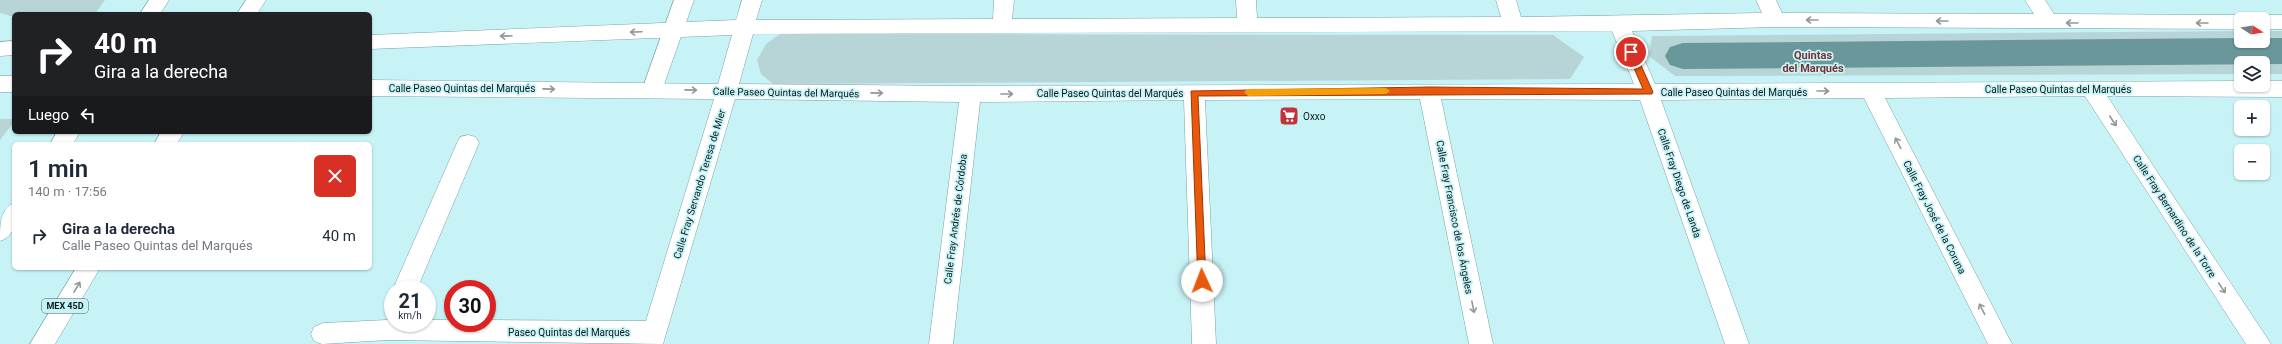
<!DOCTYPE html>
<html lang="es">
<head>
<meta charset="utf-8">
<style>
  :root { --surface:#fff; --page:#f2f2f3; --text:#1f2937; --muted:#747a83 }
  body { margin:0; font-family:Roboto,sans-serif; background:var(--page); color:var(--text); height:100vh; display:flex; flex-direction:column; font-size:15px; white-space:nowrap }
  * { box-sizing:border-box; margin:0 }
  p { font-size:13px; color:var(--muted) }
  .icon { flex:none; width:22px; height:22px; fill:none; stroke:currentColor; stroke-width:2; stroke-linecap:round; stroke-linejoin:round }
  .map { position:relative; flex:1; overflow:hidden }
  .drawer { position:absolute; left:12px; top:142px; width:360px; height:128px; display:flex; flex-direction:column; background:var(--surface); border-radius:6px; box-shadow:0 1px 3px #0004 }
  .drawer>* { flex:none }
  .banner { position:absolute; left:12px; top:12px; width:360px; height:122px; border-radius:6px; box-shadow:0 1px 3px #0004; background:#202124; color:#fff; overflow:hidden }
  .needle { width:26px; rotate:102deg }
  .tools { position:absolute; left:2234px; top:12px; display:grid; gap:8px }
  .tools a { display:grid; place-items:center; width:36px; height:36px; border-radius:6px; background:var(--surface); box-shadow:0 1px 3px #0004; font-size:20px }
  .speed { position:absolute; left:384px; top:280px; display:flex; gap:8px; font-size:20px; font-weight:700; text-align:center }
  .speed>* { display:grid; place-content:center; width:52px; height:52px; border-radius:50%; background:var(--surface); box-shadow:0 1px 3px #0004; line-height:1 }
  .speed small { font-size:10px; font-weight:400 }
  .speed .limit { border:6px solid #d22; background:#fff; color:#111 }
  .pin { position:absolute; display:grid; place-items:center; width:34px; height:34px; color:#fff; margin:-17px; border:2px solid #fff; border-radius:50%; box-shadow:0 1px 4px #0007 }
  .me { position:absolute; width:44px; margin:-22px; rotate:358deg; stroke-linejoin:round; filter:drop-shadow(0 0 3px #0008) }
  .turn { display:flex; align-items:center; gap:14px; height:84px; padding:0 16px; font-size:18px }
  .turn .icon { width:52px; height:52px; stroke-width:2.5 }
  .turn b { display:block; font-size:28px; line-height:34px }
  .then { display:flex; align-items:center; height:38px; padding:0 16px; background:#0003; gap:8px; font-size:15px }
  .round { display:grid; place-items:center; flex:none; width:42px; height:42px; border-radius:6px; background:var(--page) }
  .summary { display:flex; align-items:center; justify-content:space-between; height:68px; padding:0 16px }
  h1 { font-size:24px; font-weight:600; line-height:30px }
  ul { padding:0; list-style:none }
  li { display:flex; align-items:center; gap:12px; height:52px; padding:0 16px }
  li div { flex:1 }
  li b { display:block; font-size:15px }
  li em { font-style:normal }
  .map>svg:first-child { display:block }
</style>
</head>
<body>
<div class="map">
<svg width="2282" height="344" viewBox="0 0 2282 344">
  <rect width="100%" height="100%" fill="#c7f3f7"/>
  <g fill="#b7d4d7">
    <path d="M0,0H105L95,14H14V17L0,13Z"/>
    <path d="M2241,31V41H2263V31H2282V74H2263V63H2241V74L1675,76L1649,56L1652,36Z"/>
    <path d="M780,34L1553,35L1584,57L1570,79L773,84L761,74L757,60L766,44Z"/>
    <path d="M0,119H14V122L0,140Z"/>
  </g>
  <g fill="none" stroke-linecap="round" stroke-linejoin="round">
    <path fill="#6a979a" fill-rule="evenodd" d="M2241,38V41H2263V38H2282V64L1683,69L1670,65L1665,56L1670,47L1683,43Z"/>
    <g stroke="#78a2a5" stroke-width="1">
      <g id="minor">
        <path d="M742,0H762L756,20L993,19L994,0H1014L1012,19L1237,18L1236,0H1256L1257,18L1501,17L1496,0H1516L1521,17L1762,13L1756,0H1776L1782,13L2034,14L2025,0H2045L2054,14L2241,15L2249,19H2241V29L1775,27L1632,31L1655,84L2241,81V85H2263V81H2282V97L2107,96L2271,344H2246L2085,96L1885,98L2012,344H1988L1864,98L1661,100L1749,344H1725L1640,100L1441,99L1493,344H1469L1420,99L1205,100L1216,344H1192L1184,100L980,102L953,344H929L959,102L735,99L663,344L387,340L322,344L314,341L311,334L314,327L323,323L387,320H393V323H427V320H453V323H487V320L646,321L714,99L370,96V80L718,84L732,35L370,49V35L736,20ZM1612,31L1634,84L970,86L739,84L753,34Z"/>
        <path d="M2263,15H2282V29H2263V19H2255Z"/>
        <path d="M14,41V55L0,56V42Z"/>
        <rect x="0" y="76" width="14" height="16"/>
        <path d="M468,135L476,137L479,143L417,289H393L457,143L460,137Z"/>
      </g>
    </g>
    <g stroke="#78a2a5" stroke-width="1">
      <g id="highway">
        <path d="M149,0H169L160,14H140Z"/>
        <path d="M246,0H266L257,14H237Z"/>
        <path d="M674,0H694L662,90L659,96L652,98L645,96L642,90Z"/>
        <path d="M57,132H80L73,144H50Z"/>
        <path d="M161,132H184L177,144H154Z"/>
        <path d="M14,203C14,219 18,235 0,241C0,225 0,209 14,203Z"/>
        <path d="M76,268H100L55,344H30Z"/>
      </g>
    </g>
    <use href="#minor" fill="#fff" fill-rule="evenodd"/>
    <use href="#highway" fill="#fff" fill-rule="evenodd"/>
  </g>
  <defs><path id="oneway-shaft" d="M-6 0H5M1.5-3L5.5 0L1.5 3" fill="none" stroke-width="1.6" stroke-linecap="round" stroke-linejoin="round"/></defs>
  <g stroke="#919899">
    <use href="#oneway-shaft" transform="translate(1812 20) rotate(-180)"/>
    <use href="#oneway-shaft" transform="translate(1942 21) rotate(-180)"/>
    <use href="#oneway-shaft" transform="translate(2072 23) rotate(180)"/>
    <use href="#oneway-shaft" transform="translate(2202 23) rotate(180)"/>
    <use href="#oneway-shaft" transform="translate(636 32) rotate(178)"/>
    <use href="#oneway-shaft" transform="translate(506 36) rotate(178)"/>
    <use href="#oneway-shaft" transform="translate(549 89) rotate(1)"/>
    <use href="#oneway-shaft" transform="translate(691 90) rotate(1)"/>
    <use href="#oneway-shaft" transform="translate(1823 91)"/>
    <use href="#oneway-shaft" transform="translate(877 93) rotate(1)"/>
    <use href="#oneway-shaft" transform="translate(1007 94)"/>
    <use href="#oneway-shaft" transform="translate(2113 121) rotate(57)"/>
    <use href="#oneway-shaft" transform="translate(1898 143) rotate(-117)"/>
    <use href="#oneway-shaft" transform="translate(77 287) rotate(-59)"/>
    <use href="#oneway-shaft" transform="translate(2222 288) rotate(57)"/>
    <use href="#oneway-shaft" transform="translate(1473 307) rotate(79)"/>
    <use href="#oneway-shaft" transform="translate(1982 309) rotate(-117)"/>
  </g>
  <path fill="#ea580c" stroke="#983908" d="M1631,48L1635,52L1653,92L1652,94L1198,96L1206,281L1205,284H1198L1191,91L1430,87L1643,89L1627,52Z"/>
  <path fill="#f59e0b" d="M1386,88L1390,91L1386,94L1248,96L1244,92L1248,89Z"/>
  <defs>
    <g id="supermarket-square" transform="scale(1)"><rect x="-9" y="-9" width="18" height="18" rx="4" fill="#c2323b" stroke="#c7f3f7"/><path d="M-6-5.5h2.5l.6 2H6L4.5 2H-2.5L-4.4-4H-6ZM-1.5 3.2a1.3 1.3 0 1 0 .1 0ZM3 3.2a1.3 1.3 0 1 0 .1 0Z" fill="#fff"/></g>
  </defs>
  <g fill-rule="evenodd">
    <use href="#supermarket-square" x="1289" y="116"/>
  </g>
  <g text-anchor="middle" stroke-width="3.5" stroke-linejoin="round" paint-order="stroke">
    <rect fill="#c7f3f7" stroke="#435c5e" stroke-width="1" x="42" y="299" width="46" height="14" rx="3"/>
    <g font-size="9" font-weight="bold" fill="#0a1b1c">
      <text x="65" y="309">MEX 45D</text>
    </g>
    <g font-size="10" fill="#0a1b1c" stroke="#c7f3f7">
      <text x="462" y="92">Calle Paseo Quintas del Marqués</text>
      <text x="2058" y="93">Calle Paseo Quintas del Marqués</text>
      <text transform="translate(786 92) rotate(1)" y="4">Calle Paseo Quintas del Marqués</text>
      <text x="1734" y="96">Calle Paseo Quintas del Marqués</text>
      <text x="1110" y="97">Calle Paseo Quintas del Marqués</text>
      <text transform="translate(1680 183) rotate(71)" y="4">Calle Fray Diego de Landa</text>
      <text transform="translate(699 184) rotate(-73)" y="4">Calle Fray Servando Teresa de Mier</text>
      <text transform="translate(2175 216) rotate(57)" y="4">Calle Fray Bernardino de la Torre</text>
      <text transform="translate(1455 217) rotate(79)" y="4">Calle Fray Francisco de los Ángeles</text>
      <text transform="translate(1935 217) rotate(63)" y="4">Calle Fray José de la Coruna</text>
      <text transform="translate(955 219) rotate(-83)" y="4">Calle Fray Andrés de Córdoba</text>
      <text x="569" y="336">Paseo Quintas del Marqués</text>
    </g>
    <g font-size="10" fill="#0a1b1c" stroke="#c7f3f7" text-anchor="start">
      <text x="1303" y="120">Oxxo</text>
    </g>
    <g font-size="11" font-weight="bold" fill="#7a3333" stroke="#c7f3f7">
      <text x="1813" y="59">Quintas<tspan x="1813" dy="13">del Marqués</tspan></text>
    </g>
  </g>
</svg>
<div class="tools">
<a><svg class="needle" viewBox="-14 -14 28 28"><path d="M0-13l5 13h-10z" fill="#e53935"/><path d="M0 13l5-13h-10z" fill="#747a83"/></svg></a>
<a><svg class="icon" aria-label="layers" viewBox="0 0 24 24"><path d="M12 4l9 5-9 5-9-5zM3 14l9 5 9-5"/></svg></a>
<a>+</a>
<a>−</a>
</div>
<div class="speed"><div>21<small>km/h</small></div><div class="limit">30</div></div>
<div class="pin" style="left:1631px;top:52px;background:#d93025"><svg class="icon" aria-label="arrive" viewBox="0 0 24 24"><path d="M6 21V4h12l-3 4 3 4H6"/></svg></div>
<svg class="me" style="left:1202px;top:281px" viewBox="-20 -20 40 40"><circle r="19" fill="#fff"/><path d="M0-13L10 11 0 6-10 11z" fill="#ea580c"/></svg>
<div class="banner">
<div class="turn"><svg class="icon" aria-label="right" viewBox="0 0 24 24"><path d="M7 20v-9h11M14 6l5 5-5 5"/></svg><div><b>40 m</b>Gira a la derecha</div></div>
<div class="then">Luego<svg class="icon" aria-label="left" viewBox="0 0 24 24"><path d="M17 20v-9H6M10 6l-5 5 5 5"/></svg></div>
</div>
<section class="drawer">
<div class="summary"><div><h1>1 min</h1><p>140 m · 17:56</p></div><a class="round" style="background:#d93025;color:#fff"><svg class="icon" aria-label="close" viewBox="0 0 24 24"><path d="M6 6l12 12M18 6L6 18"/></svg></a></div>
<ul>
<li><svg class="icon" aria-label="right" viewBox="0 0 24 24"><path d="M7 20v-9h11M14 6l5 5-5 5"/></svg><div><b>Gira a la derecha</b><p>Calle Paseo Quintas del Marqués</p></div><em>40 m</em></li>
</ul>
</section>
</div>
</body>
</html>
